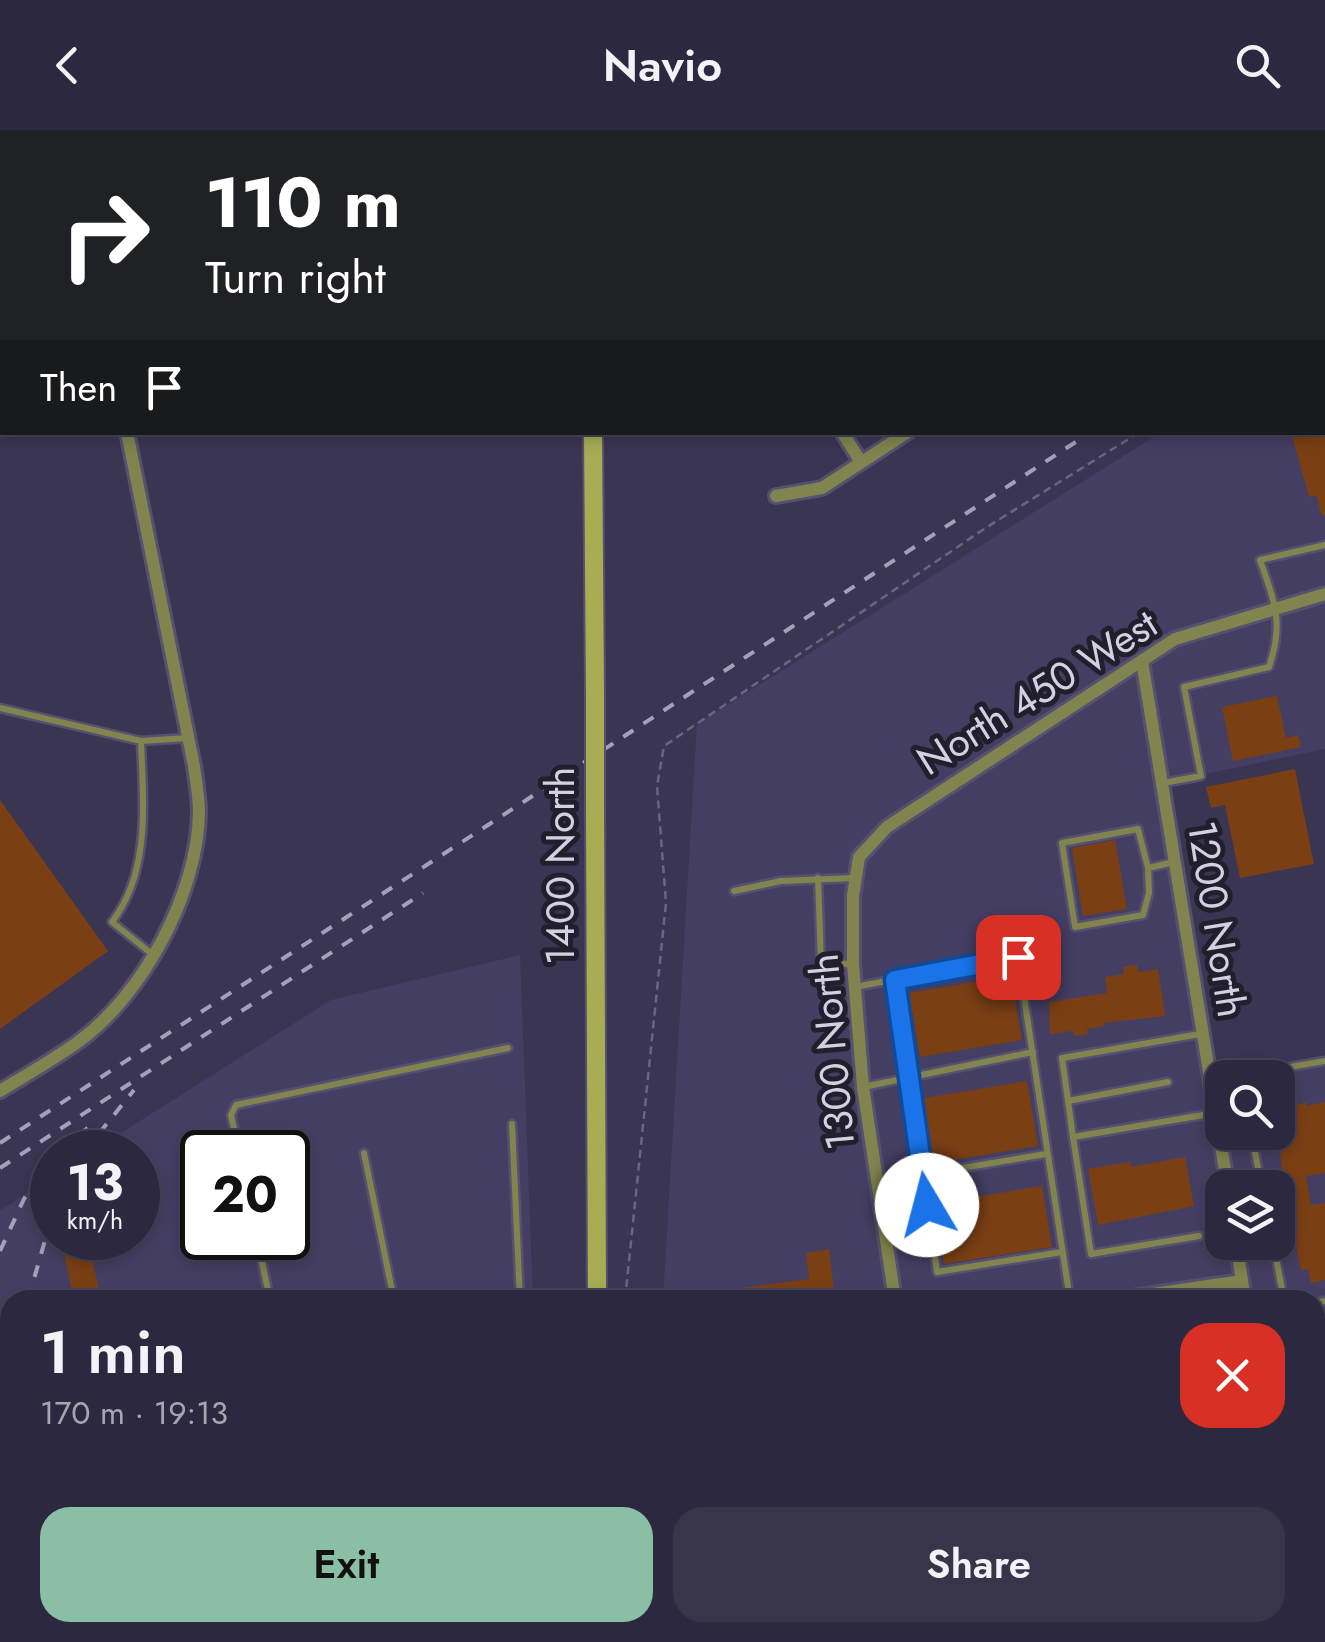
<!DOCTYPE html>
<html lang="en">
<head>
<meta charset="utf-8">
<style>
  :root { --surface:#2c283f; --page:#38344a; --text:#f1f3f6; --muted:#a6a6b0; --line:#484459; --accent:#8abfa5 }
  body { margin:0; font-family:Jost,sans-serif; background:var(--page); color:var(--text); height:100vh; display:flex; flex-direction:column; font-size:38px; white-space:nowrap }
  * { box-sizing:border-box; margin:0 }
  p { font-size:32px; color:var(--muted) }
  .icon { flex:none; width:55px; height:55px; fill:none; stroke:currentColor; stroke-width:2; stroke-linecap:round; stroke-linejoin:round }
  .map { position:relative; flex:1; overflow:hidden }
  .details { position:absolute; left:0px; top:1160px; width:1325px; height:352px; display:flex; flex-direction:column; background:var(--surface); border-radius:30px 30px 0 0; box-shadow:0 5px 15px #0003,0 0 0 2px var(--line) }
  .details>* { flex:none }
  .top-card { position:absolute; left:0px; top:0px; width:1325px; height:305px; box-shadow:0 5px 15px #0003,0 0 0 2px var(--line); background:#202124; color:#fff; overflow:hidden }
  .buttons { position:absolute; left:1205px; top:930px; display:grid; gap:20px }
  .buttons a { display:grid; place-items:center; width:90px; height:90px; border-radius:20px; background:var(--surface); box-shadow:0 5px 15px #0003,0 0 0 2px var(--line); font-size:50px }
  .speed { position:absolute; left:30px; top:1000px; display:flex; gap:20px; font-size:50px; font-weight:700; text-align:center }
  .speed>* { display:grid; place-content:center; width:130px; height:130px; border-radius:50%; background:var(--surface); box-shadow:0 5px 15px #0003,0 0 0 2px var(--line); line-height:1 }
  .speed small { font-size:25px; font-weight:400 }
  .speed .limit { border:5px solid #111; border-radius:15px; background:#fff; color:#111 }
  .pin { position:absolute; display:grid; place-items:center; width:85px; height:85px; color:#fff; margin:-42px; border-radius:20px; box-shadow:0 5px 15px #0006 }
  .me { position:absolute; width:110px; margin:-55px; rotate:352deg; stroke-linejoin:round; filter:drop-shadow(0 0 8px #0008) }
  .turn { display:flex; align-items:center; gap:35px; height:210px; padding:0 40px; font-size:45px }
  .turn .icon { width:130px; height:130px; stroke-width:2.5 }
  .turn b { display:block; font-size:70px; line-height:85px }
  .then { display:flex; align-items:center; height:95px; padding:0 40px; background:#0003; gap:20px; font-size:38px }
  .round { display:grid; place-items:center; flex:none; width:105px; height:105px; border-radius:30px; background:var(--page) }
  .summary { display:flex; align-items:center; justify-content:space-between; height:170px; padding:0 40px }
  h1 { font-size:60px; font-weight:600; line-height:75px }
  .action { display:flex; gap:20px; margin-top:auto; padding:20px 40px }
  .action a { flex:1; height:115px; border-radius:30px; background:var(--accent); color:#111; font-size:40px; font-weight:600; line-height:115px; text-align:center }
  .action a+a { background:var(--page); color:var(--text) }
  header { display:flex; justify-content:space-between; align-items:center; height:130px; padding:0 40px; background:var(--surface); font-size:45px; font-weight:600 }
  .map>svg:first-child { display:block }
</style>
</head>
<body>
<header><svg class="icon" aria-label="back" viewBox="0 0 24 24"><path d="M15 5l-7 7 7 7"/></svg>Navio<svg class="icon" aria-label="search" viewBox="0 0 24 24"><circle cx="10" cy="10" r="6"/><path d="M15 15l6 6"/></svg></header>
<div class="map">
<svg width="1325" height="1512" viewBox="0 0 1325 1512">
  <rect width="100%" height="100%" fill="#3b3554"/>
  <g fill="#453e63" fill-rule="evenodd">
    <path d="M1325,199V619L1162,653L1212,950L1222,948V1002H1278V948L1225,947L1325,927V1512H650L649,1503L1315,1502V1170H663L697,594L1160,303L1322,302ZM1222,1058H1278V1112H1222Z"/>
    <path d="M520,825L533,1170H10V1502H545V1512H0V1081L52,1047V1108H138V1022H91L331,870ZM202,1022H288V1108H202Z"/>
  </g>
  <g fill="#7b3f14">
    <path d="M1291,302H1325V385L1322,386L1316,365L1309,367Z"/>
    <path d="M1277,566L1286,608L1298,605L1301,617L1233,631L1222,577Z"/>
    <path d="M1295,639L1314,734L1240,748L1225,675L1211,678L1206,657Z"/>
    <path d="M0,670L108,821L0,899Z"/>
    <path d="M1115,710L1127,779L1083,786L1072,718Z"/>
    <path d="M1137,835L1138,842L1158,839L1165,886L1103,893L1104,896L1087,899L1088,904L1074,906L1073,901L1050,904L1049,872L1107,863L1105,847L1124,844L1123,837Z"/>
    <path d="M1011,846L1022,910L920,927L909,863Z"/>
    <path d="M1027,951L1038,1016L929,1034L919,969Z"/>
    <path d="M1306,972L1307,976L1325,972V1043L1306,1046L1311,1075L1325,1073V1150L1311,1153L1308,1139L1301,1140L1289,1080L1296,1078L1295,1071L1291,1050L1283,1051L1278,1002V982Z"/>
    <path d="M1185,1027L1194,1076L1098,1095L1088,1039L1130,1032L1131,1037Z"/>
    <path d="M1042,1056L1052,1117L944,1134L934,1074Z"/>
    <path d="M89,1114L100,1165L74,1170L63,1119Z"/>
    <path d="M829,1119L835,1170H744L742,1158L809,1149L806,1123Z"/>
  </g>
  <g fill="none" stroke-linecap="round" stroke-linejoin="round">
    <g stroke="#56516e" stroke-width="11">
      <g id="service">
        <path d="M19,0V2"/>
        <path d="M0,186H2"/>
        <path d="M0,578L141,611L188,608"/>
        <path d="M141,611C143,672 151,741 112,792L152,824"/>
        <path d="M1163,653L1201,646L1184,557L1269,537C1284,493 1275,473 1260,430L1325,415"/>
        <path d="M1148,738L1138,699L1062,713L1075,797L1143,785L1149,763L1148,738L1174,732"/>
        <path d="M818,748L821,833L851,834"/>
        <path d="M734,761L781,751L854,748"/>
        <path d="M895,849L937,1142L1062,1122"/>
        <path d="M854,857L1018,827L1070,1170"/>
        <path d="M1227,948L1325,931"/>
        <path d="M863,957L1033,922"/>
        <path d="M1068,971L1062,928L1200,904"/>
        <path d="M512,994L520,1170"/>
        <path d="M1251,1002L1262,1058"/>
        <path d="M1073,1007L1068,971L1168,952"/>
        <path d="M239,1022L231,985L236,975L508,918"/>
        <path d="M364,1023L394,1170"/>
        <path d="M878,1052L1046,1024"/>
        <path d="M1199,1106L1091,1124L1073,1007L1215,983"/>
        <path d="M257,1108L270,1170"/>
        <path d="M1273,1112L1284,1170"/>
        <path d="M1315,1173L1325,1171"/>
        <path d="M1315,1220L1325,1218"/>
        <path d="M0,1232L10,1229"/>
        <path d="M0,1309L10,1307"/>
        <path d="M1315,1369L1325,1367"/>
        <path d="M1315,1472L1325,1470"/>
        <path d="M465,1502L467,1512"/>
        <path d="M1289,1502L1293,1512"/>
        <path d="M530,1512L531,1502"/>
      </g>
    </g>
    <g stroke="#56516e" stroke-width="18">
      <g id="minor">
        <path d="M68,0L69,2"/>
        <path d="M1113,2L1114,0"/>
        <path d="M1322,48L1325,47"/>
        <path d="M842,302L861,332"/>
        <path d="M776,366L822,358L908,302"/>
        <path d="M1142,531L1228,1058"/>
        <path d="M0,961C26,945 53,930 78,912C143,865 198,763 199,682C199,667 196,651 194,636L127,302"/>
        <path d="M1236,1112L1245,1170"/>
        <path d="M895,1170L863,957L853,834V766L859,727L887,697L1175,509L1325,464"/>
        <path d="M1112,1170L1242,1151"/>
        <path d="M1252,1502L1253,1512"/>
      </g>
    </g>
    <g stroke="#56516e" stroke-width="22">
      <g id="secondary">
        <path d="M570,0L571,2"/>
        <path d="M593,302L595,566"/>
        <path d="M595,672L597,1170"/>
        <path d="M598,1502V1512"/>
      </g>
    </g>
    <g stroke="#6a6581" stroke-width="2.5" stroke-dasharray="8 5" stroke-linecap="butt">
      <path d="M1322,190L1325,189"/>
      <path d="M625,1170L666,773L657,656L664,616L987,397L1140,302"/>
    </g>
    <use href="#service" stroke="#81844e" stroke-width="6"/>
    <use href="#minor" stroke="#81844e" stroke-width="12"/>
    <use href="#secondary" stroke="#a8ad54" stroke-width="18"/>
    <g stroke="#a4a0b7" stroke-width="4" stroke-dasharray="12 12" stroke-linecap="butt">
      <path d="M1322,159L1325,157"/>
      <path d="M0,1013L1091,302"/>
      <path d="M61,1022L94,992"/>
      <path d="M84,1022L134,960"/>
      <path d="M0,1038L423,763"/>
      <path d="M0,1121L24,1069L52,1031"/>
      <path d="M28,1170L52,1086"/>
    </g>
    <g stroke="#56516e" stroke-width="22" stroke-linecap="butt">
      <path id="secondary-bridge" d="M595,566V672"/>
    </g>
    <use href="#secondary-bridge" stroke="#a8ad54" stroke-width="18"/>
  </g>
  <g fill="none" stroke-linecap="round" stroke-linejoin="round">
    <g stroke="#114b97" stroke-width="25">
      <path id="route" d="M927,1075L895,850L1018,827"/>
    </g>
    <use href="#route" stroke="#1a73e8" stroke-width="18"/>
  </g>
  <g text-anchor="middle" stroke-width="10" stroke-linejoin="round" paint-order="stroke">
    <g font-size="40" fill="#d3d0e4" stroke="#221f2d">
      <text transform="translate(1037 562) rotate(-32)" y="14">North 450 West</text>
      <text transform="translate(560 736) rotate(-90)" y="14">1400 North</text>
      <text transform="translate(1217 789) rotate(81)" y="14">1200 North</text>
      <text transform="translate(832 922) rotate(-95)" y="14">1300 North</text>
    </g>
  </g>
</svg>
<div class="buttons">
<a><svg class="icon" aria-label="search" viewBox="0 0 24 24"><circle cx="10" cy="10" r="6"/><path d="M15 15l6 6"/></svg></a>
<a><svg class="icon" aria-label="layers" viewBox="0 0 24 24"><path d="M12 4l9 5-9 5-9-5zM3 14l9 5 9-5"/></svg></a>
</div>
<div class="speed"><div>13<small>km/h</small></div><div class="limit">20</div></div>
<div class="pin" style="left:1018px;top:827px;background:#d93025"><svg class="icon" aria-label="arrive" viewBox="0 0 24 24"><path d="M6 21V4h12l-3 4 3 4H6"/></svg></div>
<svg class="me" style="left:927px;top:1075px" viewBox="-20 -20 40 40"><circle r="19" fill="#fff"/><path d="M0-13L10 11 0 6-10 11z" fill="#1a73e8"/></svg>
<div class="top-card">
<div class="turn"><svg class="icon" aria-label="right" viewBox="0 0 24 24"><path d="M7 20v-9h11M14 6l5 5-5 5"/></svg><div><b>110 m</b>Turn right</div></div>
<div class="then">Then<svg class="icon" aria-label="arrive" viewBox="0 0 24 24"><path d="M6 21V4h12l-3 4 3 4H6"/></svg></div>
</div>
<section class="details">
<div class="summary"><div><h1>1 min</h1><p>170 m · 19:13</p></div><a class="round" style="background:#d93025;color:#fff"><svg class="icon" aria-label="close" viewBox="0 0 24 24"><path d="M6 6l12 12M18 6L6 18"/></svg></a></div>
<div class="action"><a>Exit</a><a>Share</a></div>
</section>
</div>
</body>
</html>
